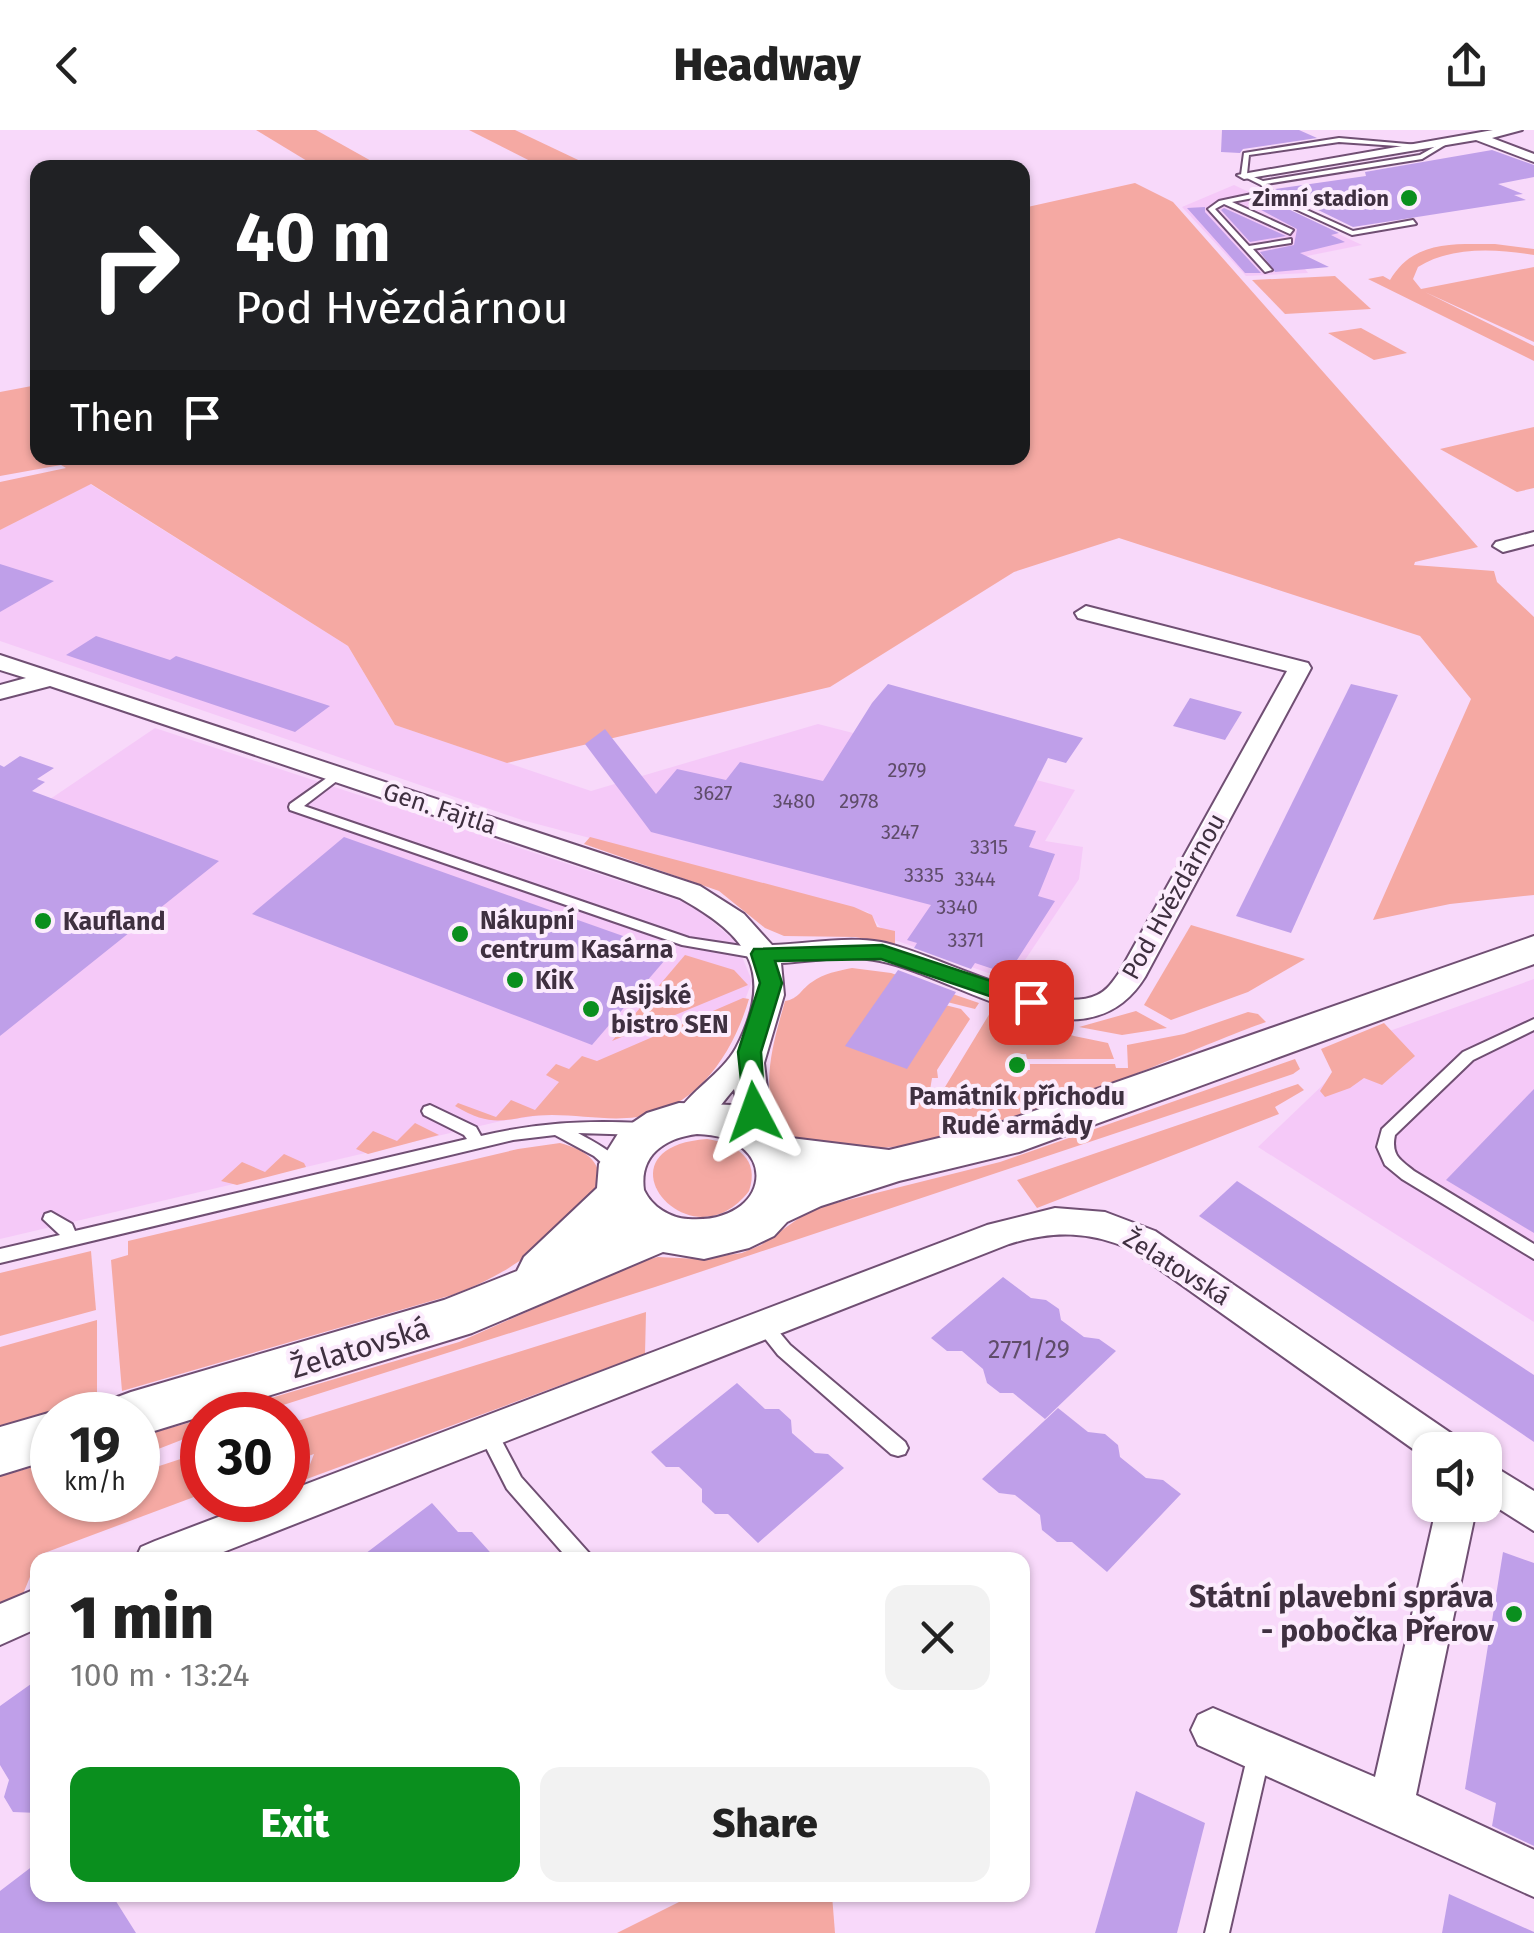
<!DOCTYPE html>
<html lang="en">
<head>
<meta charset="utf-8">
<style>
  :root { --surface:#fff; --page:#f2f2f2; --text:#222; --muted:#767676; --accent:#0a8f1e }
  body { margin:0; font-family:"Fira Sans",sans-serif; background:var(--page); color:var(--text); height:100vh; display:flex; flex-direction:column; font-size:38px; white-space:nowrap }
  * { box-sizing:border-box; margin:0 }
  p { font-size:32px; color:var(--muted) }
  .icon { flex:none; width:55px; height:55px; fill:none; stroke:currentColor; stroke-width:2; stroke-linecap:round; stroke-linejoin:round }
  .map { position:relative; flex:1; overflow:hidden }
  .sheet { position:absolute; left:30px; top:1422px; width:1000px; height:350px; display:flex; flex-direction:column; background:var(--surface); border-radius:20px; box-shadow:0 2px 8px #0004 }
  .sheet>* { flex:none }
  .guide { position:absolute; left:30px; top:30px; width:1000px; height:305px; border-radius:20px; box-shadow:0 2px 8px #0004; background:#202124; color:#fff; overflow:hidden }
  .fabs { position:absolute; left:1412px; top:1302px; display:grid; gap:20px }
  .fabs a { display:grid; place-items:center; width:90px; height:90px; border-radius:20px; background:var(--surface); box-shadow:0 2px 8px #0004; font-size:50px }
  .speed { position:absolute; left:30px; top:1262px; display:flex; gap:20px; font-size:50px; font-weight:700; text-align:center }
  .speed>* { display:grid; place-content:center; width:130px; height:130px; border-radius:50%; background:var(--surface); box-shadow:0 2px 8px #0004; line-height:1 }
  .speed small { font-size:25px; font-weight:400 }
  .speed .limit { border:15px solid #d22; background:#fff; color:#111 }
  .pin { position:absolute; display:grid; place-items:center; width:85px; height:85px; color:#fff; margin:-42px; border-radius:20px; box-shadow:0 5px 15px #0006 }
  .me { position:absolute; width:110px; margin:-55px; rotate:356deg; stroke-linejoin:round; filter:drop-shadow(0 0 8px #0008) }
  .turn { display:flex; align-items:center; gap:35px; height:210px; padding:0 40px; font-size:45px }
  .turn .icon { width:130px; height:130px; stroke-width:2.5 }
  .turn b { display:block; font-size:70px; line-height:85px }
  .then { display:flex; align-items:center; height:95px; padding:0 40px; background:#0003; gap:20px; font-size:38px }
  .round { display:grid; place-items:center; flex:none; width:105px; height:105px; border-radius:20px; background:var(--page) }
  .summary { display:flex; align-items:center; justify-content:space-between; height:170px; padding:0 40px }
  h1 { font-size:60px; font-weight:800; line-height:75px }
  .action { display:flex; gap:20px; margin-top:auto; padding:20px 40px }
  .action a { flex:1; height:115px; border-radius:20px; background:var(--accent); color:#fff; font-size:40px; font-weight:800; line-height:115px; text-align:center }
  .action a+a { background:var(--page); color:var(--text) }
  header { display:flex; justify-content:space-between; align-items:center; height:130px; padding:0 40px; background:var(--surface); font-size:45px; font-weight:800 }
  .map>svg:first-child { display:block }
</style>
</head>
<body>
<header><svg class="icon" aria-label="back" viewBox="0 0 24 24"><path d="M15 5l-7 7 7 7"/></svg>Headway<svg class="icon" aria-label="share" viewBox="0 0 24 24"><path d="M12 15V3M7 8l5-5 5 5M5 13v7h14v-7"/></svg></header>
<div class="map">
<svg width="1534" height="1803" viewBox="0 0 1534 1803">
  <rect width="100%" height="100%" fill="#f8d9fa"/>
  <g fill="#f5c9f8">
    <path d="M1234,55L1362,115L1297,128L1308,143L1246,146L1182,77Z"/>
    <path d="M90,354L348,516L395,595L591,661L818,594L1075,660L1045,711L1083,717L1079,749L1011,851L889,808L868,782L522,690L0,511V400Z"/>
    <path d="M155,598L693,775L736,812L752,851L729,914L644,985L556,983L501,991L0,1109V703Z"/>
    <path d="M1534,849V1192L1258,1017L1373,907Z"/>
  </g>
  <g fill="#f5a9a3">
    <path d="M256,0H316L382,37H317Z"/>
    <path d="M469,0H515L593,37H542Z"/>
    <path d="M1135,53L1173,72L1478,417L1415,432L1414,435L1494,441L1497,452L1534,487V765L1450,774L1373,790L1471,569L1420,506L1119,408L1014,442L830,557L507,633L395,595L348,516L91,354L0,400V352L66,338L61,335L0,346V262L37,255L38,328H1022L1023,78Z"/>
    <path d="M1495,114L1534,119V125C1497,119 1451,116 1418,137L1413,149L1421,159L1534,137V212L1425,162L1534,216V231L1368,149L1383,146L1390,150C1414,110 1452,114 1495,114Z"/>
    <path d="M1335,146L1371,179L1285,184L1252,150Z"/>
    <path d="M1361,198L1407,223L1374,230L1328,203Z"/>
    <path d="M1534,297V358L1517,362L1440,319Z"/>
    <path d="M590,707L854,777L872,785L877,797L895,801V814L855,807L784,806L765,798L719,761L584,714Z"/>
    <path d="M1191,795L1305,829L1248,862L1171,890L1144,875Z"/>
    <path d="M685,825L734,840L748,855L612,911Z"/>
    <path d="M852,838L891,843L979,873L975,879L947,872L945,875L961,879L970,889L937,940L938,948H932L929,966L945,957L993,878L1074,906L1108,913L1114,929H1027L1026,924H1020L1023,940H1030V934H1115L1116,938H1128L1127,915L1184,904L1248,882L1258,884L1266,892C1167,926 866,1077 779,995C759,957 774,910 785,871C799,869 801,859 812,852C824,843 838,841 852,838Z"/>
    <path d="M743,868L749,869C733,923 698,978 637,987C610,991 580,985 552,985C508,985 498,1002 455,976L458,973L496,987L511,970L535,980L559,952L546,945L556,934L569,939L582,926L597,931Z"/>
    <path d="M1136,881L1167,898L1122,905L1079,897Z"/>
    <path d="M1384,893L1415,926L1382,955L1364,948L1350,958L1325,967L1320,961L1332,942L1321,919Z"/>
    <path d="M1295,929L1300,939L1293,944L655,1157L252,1285H214L459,1212L639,1132L658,1127L700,1129L742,1123L761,1115L812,1079L1000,1032Z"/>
    <path d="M1298,954L1304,960L1275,977L1279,984L1037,1078L1017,1050Z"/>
    <path d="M415,993L439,1005L368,1024L356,1019L373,1001L397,1011Z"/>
    <path d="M707,1009C737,1014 760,1029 749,1061C689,1139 591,1017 707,1009Z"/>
    <path d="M560,1013C587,1020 603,1032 600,1061C547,1110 522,1139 452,1165L122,1261L111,1130L128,1125V1111L518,1019Z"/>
    <path d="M284,1024L304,1033L306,1037L237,1055L221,1051L242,1032L265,1042Z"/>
    <path d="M91,1121L96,1180L0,1206V1143Z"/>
    <path d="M646,1182L645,1224L304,1350L314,1324L288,1333V1294Z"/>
    <path d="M97,1190V1270L0,1296V1217Z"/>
    <path d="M202,1289V1302L148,1323L147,1340L202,1322V1364L39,1425L23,1464L0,1477V1346L52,1332V1370H138V1307Z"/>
    <path d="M693,1765H832L835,1803H617Z"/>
  </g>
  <g fill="#bf9fe9">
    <path d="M1222,0H1299L1317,8L1243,19L1240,23L1221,22Z"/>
    <path d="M1492,20L1534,35V47L1498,54L1523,64L1514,65L1526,70L1353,97L1275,59L1366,46L1365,42Z"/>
    <path d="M1267,69L1339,103L1331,105L1345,112L1300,123L1329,137L1275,142L1260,122L1294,115L1297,99L1248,73Z"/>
    <path d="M1205,77V82L1261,143H1245L1187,78Z"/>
    <path d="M1224,78L1286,106L1250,112L1221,80Z"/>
    <path d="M0,434L54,451L0,482Z"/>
    <path d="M96,506L170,530L176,526L330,576L295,602L66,525Z"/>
    <path d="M888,554L1083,608L1066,633L1048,628L1014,696L1036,701L1029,717L1055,724L1038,766L1055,771L1008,844L975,833L971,839L914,818L917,813L907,810L931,775L651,702L585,614L605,599L656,664L677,639L726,650L740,632L823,651L872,573Z"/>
    <path d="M1351,554L1398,565L1291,803L1236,786Z"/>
    <path d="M1190,568L1242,582L1225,610L1173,596Z"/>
    <path d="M20,626L54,638L37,649L45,652L32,661L219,731L0,906V635L4,637Z"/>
    <path d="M344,707L671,823L592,915L252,784Z"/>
    <path d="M898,840L956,862L907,939L845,916Z"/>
    <path d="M1534,959V1103L1446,1050Z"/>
    <path d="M1237,1051L1534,1245V1312L1199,1086Z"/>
    <path d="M1003,1147L1031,1168L1046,1170L1059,1179L1061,1190L1084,1207L1099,1209L1116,1221L1045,1289L1013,1263H1000L987,1253L983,1239L962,1221H947L931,1208Z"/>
    <path d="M737,1253L765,1279H779L791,1290L792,1303L815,1323L828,1324L844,1338L758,1413L728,1384H715L702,1372V1359L679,1337H666L651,1322Z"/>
    <path d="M1058,1278L1088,1302L1105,1304L1118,1315L1120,1327L1146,1348L1163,1350L1181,1364L1107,1442L1072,1412H1057L1042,1400L1040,1385L1015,1365L999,1363L982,1349Z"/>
    <path d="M432,1373L458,1402H472L497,1430H357Z"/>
    <path d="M1503,1422L1534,1433V1716L1492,1696L1496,1673L1465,1659Z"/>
    <path d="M38,1549V1683L13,1682L4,1667L9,1650L0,1635V1576Z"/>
    <path d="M1136,1661L1205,1693L1177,1803H1095Z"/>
    <path d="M38,1732V1765H112L136,1803H0V1761Z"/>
    <path d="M1449,1764L1534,1802V1803H1442Z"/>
  </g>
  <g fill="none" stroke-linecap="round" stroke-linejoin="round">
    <g stroke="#704f73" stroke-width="4">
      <g id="lane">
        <path d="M1339,8L1430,16L1427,18L1339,12L1249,25L1247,44L1263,51L1420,25L1445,11L1450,12L1422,29L1266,54L1276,66L1353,101L1413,90L1416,94L1352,105L1271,68L1269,65L1232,72L1293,100L1290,104L1224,74L1215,79L1249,116L1291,109V113L1253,119L1272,140L1265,142L1208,79L1219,71L1266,61L1261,55L1241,45L1244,23Z"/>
        <path d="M338,640L344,644L342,647L304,676L689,808L762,819L769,824L762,829L682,815L290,680L289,677L290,674Z"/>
        <path d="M1534,889V900L1473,930L1395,1005C1391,1025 1399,1029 1414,1041L1534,1114V1129L1402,1049L1385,1035L1377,1017L1382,999L1463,922Z"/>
        <path d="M430,975L476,997L481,1006C536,993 584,990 641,993L647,995L649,999L647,1003L641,1005L578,1003C596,1013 613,1021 626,1038L624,1042H612L594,1026L555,1005L513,1010L0,1133V1119L60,1105L43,1089L45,1084L51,1082L72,1094L75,1101L467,1009L464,1005L424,985L422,981L424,977Z"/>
        <path d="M764,1189L770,1191L790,1215L905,1312L908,1318L905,1324L898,1326L891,1324L778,1225L755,1196L758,1191Z"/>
        <path d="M487,1294L494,1296L521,1347L589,1423L592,1430H569L507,1359L478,1302L480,1296Z"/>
        <path d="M1259,1613L1267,1616L1270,1624L1229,1803H1205L1248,1624L1251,1616Z"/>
      </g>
    </g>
    <g stroke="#704f73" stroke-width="4">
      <g id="street">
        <path d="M1493,0H1522L1492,8L1534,24V32L1476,10L1244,49L1237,45Z"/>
        <path d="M1534,402V414L1503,422L1493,416L1496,412Z"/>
        <path d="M1086,476L1308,533L1311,538L1145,847C1085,944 960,847 880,831C848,824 814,831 781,833L784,865L764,933L772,1001L767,1009L756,1013L745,1009L734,959C719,976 704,1004 679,996L674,988C689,961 722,944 736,918C776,842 748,806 680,768L50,556L0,569V555L26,548L0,540V525L700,756L744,784L772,815C808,814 845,806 881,812C934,822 1049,888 1097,865C1107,861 1113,851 1119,843L1287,541L1078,488L1075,483Z"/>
        <path d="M1055,1078L1105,1082L1155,1101L1458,1308L1464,1320H1430V1331L1131,1119C1089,1101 1053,1100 1009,1114L203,1430H135L141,1417L155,1411L263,1370H288V1361L987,1095Z"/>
        <path d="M1485,1331L1534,1361V1401L1485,1370Z"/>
        <path d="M1437,1375H1477L1416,1665L1534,1720V1767L1198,1615L1191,1600L1198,1585L1213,1578L1375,1647Z"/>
        <path d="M38,1458V1498L0,1515V1474Z"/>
      </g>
    </g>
    <g stroke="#704f73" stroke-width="4">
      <g id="secondary">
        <path d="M1534,806V834L1019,1022L899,1051L821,1076L787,1092L774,1106L749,1118L704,1129L663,1122L472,1203L138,1306V1285H104L112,1269L131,1262L444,1170L517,1141L524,1127L597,1058L599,1034L619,1002L647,983L679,973L732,975L764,985L791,1008L889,1020L997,994ZM697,1004C783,1006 772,1095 688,1089C670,1088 652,1077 644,1060C639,1025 665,1008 697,1004Z"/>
        <path d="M52,1282L59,1285H52V1329L0,1345V1297Z"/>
      </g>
    </g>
    <use href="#lane" fill="#fff" fill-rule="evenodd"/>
    <use href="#street" fill="#fff" fill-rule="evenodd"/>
    <use href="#secondary" fill="#fff" fill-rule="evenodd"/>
  </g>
  <path fill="#0a8f1e" stroke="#065d14" stroke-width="2.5" d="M882,815L1039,867L1042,872L1031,880L881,829L775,831L782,853L761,922L765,982L762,988H745L738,922L760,853L751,824L754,819Z"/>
  <g fill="#0a8f1e" stroke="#fcecfd" stroke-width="4">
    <circle cx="1409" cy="68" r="10"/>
    <circle cx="43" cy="791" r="10"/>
    <circle cx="460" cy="804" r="10"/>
    <circle cx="515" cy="850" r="10"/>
    <circle cx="591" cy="879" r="10"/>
    <circle cx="1017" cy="935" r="10"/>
    <circle cx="1514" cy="1484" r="10"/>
  </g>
  <g text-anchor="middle" stroke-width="8" stroke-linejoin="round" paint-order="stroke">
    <g font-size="20" fill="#5f4c6a">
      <text x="907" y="647">2979</text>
      <text x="713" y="670">3627</text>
      <text x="794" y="678">3480</text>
      <text x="859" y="678">2978</text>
      <text x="900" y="709">3247</text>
      <text x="989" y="724">3315</text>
      <text x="924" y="752">3335</text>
      <text x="975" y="756">3344</text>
      <text x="957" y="784">3340</text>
      <text x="966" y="817">3371</text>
    </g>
    <g font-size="22" font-weight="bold" fill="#3f3040" stroke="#fcecfd" text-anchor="end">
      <text x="1389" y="76">Zimní stadion</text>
    </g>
    <g font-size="25" fill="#3f3040" stroke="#fcecfd">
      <text transform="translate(440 678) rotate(18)" y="9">Gen. Fajtla</text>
      <text transform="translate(1173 766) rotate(-61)" y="9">Pod Hvězdárnou</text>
      <text transform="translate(1177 1137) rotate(32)" y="9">Želatovská</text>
    </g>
    <g font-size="25" font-weight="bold" fill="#3f3040" stroke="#fcecfd" text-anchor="start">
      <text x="480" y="799">Nákupní<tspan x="480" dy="29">centrum Kasárna</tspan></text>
      <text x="63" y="800">Kaufland</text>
      <text x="535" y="859">KiK</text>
      <text x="611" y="874">Asijské<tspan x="611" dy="29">bistro SEN</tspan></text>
      <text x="1017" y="975" text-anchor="middle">Památník příchodu<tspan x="1017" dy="29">Rudé armády</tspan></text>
    </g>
    <g font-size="25" fill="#5f4c6a">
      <text x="1029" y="1228">2771/29</text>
    </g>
    <g font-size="30" fill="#3f3040" stroke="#fcecfd">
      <text transform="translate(360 1218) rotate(-17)" y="10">Želatovská</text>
    </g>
    <g font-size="30" font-weight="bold" fill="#3f3040" stroke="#fcecfd" text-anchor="end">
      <text x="1494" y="1477">Státní plavební správa<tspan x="1494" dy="34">- pobočka Přerov</tspan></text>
    </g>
  </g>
</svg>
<div class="fabs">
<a><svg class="icon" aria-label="sound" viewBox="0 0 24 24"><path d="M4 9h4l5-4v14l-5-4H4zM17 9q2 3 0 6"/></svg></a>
</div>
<div class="speed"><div>19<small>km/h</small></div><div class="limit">30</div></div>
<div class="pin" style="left:1031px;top:872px;background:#d93025"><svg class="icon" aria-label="arrive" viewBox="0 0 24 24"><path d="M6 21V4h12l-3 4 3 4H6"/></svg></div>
<svg class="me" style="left:754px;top:982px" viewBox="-20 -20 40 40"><path d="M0-17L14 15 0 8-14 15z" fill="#0a8f1e" stroke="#fff" stroke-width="4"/></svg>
<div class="guide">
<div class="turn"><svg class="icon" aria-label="right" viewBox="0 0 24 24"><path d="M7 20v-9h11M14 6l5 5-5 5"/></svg><div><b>40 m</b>Pod Hvězdárnou</div></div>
<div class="then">Then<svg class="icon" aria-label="arrive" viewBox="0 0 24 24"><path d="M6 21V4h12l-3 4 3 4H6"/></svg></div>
</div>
<section class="sheet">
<div class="summary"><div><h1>1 min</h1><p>100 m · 13:24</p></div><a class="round"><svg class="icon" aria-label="close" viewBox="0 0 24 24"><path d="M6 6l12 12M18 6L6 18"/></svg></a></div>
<div class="action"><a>Exit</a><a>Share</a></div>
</section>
</div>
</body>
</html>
